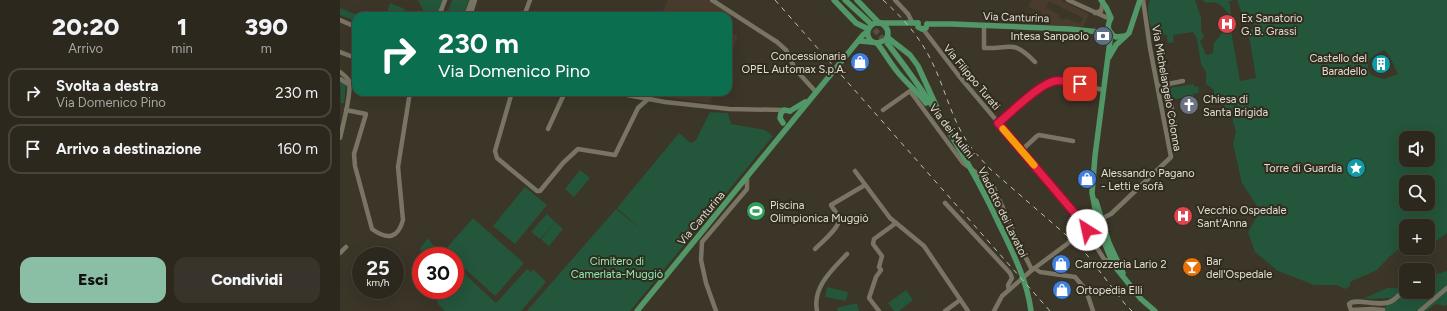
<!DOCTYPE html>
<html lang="it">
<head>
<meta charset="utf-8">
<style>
  :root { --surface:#2c281e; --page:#38342b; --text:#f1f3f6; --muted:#a6a6a4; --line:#48443c; --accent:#8abfa5 }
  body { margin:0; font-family:Figtree,sans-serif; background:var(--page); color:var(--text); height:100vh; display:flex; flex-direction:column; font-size:15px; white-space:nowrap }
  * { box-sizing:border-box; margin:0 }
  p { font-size:13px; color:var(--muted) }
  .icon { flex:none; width:22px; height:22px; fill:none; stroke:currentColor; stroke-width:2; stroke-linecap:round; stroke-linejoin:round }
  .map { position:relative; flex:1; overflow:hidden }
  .details { display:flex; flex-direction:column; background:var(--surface); width:340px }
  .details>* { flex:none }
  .banner { position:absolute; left:12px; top:12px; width:380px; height:84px; border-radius:12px; box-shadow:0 4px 16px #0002,0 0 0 1px var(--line); background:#0b6e4f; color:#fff; overflow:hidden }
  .tools { position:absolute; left:1059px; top:131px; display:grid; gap:8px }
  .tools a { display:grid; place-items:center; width:36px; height:36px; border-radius:8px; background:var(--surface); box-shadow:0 4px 16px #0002,0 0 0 1px var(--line); font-size:20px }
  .speed { position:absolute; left:12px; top:247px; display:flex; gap:8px; font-size:20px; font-weight:700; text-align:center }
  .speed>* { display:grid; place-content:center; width:52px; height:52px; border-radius:50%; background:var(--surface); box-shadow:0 4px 16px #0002,0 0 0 1px var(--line); line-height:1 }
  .speed small { font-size:10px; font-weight:400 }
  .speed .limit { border:6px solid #d22; background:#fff; color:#111 }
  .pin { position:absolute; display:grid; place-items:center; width:34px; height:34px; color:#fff; margin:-17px; border-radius:8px; box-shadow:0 2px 6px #0006 }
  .me { position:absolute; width:44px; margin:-22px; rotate:325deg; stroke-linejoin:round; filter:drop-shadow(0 0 3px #0008) }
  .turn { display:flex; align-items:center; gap:14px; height:84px; padding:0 20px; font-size:18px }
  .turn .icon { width:52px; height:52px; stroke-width:2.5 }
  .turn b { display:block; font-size:28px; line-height:34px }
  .eta { display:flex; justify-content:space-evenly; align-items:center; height:68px; text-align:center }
  .eta b { font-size:24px; font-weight:800; line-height:28px }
  .action { display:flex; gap:8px; margin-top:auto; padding:8px 20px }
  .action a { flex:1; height:46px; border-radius:12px; background:var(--accent); color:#111; font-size:16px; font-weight:800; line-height:46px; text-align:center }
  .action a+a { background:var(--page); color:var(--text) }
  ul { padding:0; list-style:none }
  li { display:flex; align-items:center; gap:12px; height:50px; margin:0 8px 6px; padding:0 12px; border:2px solid var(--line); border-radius:12px }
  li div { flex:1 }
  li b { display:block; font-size:15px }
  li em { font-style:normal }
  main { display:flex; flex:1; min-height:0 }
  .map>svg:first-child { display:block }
</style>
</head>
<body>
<main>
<section class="details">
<div class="eta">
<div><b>20:20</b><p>Arrivo</p></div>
<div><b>1</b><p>min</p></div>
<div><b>390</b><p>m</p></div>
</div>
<ul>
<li><svg class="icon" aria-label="right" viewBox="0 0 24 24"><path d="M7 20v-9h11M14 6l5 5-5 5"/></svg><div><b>Svolta a destra</b><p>Via Domenico Pino</p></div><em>230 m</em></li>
<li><svg class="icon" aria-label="arrive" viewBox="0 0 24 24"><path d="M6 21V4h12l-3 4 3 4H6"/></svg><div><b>Arrivo a destinazione</b></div><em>160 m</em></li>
</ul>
<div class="action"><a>Esci</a><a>Condividi</a></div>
</section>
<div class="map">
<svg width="1107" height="311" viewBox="0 0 1107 311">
  <rect width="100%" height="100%" fill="#3b3628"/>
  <g fill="#493c2d" fill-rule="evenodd">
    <path d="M328,0H368L391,15L388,22V16H321Z"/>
    <path d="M692,0H720L749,14L743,27L700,24L701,11L688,7ZM709,1L743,18L740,24L726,18L724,20L719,18L720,15L706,8Z"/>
    <path d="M388,32L398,36L388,59Z"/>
    <path d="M290,92H375L370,103Z"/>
  </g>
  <g fill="#23563b" fill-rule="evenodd">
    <path d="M78,0H103L97,16H83V10Z"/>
    <path d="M112,0H129L123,16H106Z"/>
    <path d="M810,0H855L861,17V30L864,37L860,41L866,55L873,53L874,43L882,33L891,31L900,81L916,78L910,41L906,31L909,29H914L913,22L906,23V16L902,14L897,0H1107V233L1096,241L1088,242V226H1066V244L1050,256L1037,270L1010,282V286L1005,289L997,285H974L938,271L915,252L908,232L920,211L902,183L893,144L896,132L893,122L892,112L886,117L882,97H874V90L866,84V72L861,64L857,39L853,32L833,35L834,42L828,43L826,34L822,36V40L813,42L811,33L813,31C809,23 806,9 810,0ZM1044,50L1049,55L1058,74L1044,79L1031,75C1023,61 1032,56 1044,50ZM1066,138H1088V160H1066ZM1066,182H1088V204H1066Z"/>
    <path d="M862,0H893L888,2L890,4L891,16C882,7 880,0 866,3Z"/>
    <path d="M50,3L65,9L63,16H46Z"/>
    <path d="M0,8L20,16H16V21L0,15Z"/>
    <path d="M0,81L6,85L4,103H1V105Z"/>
    <path d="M854,84V87L858,86L859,93L853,94L854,96L831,100L829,88Z"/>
    <path d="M370,112L388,113L391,124L425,130L433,136L290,311H187L276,209L302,230L277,208L339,133L351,143L356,140Z"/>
    <path d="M240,170L250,178L234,197L225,189Z"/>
    <path d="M185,187L207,205L175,244L153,226Z"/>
    <path d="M207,214L215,222L200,239L191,232Z"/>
    <path d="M133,218L184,263L155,296L115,260V256H110L104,251Z"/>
    <path d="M215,222L223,229L209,246L201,239Z"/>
    <path d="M88,238L92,244L106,256H83L80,248Z"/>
    <path d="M115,265L156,303L187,269L191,272L193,269L206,282L181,311H105L98,304L94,290H115Z"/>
    <path d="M1107,271V305L1104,306L1096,304L1086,311H1035L1045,307L1050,302L1049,298L1029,299L1025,298L1047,288H1057L1062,293L1066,289V292H1088V284L1090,285L1097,274Z"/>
    <path d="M487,287L508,292L506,301L485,297Z"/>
    <path d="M566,290L573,300L559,311H554L548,303Z"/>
    <path d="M517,303L519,311H498L497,308Z"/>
  </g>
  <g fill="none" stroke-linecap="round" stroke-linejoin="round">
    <path stroke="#544f42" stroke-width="5.5" stroke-dasharray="5.5 3" stroke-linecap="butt" d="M529,23L547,44"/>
    <g stroke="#7a7464" stroke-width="4.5">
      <path d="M372,0L437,42L446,50L455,69L476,92"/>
      <path d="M555,0L568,14L572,22"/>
      <path d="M728,0L770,19"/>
      <path d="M755,13L761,11L763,2"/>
      <path d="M99,16L105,0"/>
      <path d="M126,16L132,0"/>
      <path d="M130,16L135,0"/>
      <path d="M184,16L190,0"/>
      <path d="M0,20L16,27"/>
      <path d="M644,25V48C672,49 672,39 695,62"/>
      <path d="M583,29L619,76L737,216L764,259L773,264"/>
      <path d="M0,52L16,58"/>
      <path d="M0,72C4,75 7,77 9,81C12,92 3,125 0,138"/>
      <path d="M0,79L10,85"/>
      <path d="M827,84L835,125"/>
      <path d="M818,86L843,81"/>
      <path d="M172,92L155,151L157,158L197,191H200L223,163L238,149L275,155L298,108L308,99"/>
      <path d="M271,92L325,102L389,109L444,110"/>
      <path d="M6,110L26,114L14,154L15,166L32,229C47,240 58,239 63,220L58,167L70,92"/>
      <path d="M543,110L570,91L623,163L648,181L654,188L679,244L692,270"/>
      <path d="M658,123L704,85L715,81H728L763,90"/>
      <path d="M208,129L225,92"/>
      <path d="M682,150L697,136L699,135L733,141"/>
      <path d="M515,171L550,218L584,246L628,311"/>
      <path d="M605,203L670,273L672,278L668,285L669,290"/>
      <path d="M761,219L771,214L831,157L810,48L803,0"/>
      <path d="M475,249C481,243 499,228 499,220C498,214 494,210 491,205L525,185"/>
      <path d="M0,253L6,247"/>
      <path d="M694,268L700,272L735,277L746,290L753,311"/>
      <path d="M1083,270L1089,269L1093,272L1092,277L1088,282"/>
      <path d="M1043,310L1032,309L1011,310L1009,304C1016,297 1040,308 1052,301C1057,298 1062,292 1066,287"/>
      <path d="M376,311L366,283L361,260L362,242L407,189V178"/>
      <path d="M477,311C472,287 493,269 507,254"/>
      <path d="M539,311L529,298L536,277L541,270L539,267L542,256L533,244L534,239L556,223"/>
      <path d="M605,311L620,300"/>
      <path d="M654,311L662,296L692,270L727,244L735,237L744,225"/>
      <path d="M1080,311L1107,288"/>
    </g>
    <g stroke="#519767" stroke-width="5.5">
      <path d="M494,0L516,23L528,29"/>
      <path d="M505,0L529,22"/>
      <path d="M517,0L539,23"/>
      <path d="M761,0L766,7L771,18C766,26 768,33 776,37L785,36"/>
      <path d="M578,23V27L582,29L586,28L587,24"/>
      <path d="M587,24H612L730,29L770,33"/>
      <path d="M771,33L755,156L752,193L759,229L773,264L801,299L815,311"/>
      <path d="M547,37L570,55L578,66L599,112"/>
      <path d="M519,41L532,42L537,43L546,40C550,33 548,27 541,23"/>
      <path d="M532,42C525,35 527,27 535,23H578"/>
      <path d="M537,43C544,52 549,61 556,70C564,81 577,91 586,103"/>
      <path d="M548,44C592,101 631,163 661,228C674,255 687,281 691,311"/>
      <path d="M769,57L776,45L789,33L800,0"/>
      <path d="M450,111L465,102"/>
      <path d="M443,123L440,118L441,113L444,110L450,111"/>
      <path d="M756,201L769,243L783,273"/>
      <path d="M297,311L523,35L527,32"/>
    </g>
    <g stroke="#c0bdb3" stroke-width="1" stroke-dasharray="5 5" stroke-linecap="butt">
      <path d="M435,0L710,311"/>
      <path d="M543,0C563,18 580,37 592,62C605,88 611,118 628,143C634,152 642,160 649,168L733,241L747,255L785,304L792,311"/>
    </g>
  </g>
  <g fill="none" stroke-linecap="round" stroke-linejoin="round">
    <g stroke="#92132f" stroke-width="10">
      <path id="route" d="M740,84C732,82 724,80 715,81C699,84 672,112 658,123L737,216L747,230"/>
    </g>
    <use href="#route" stroke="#e11d48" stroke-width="7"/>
    <path stroke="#f59e0b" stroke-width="7" d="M663,129L694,165"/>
  </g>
  <defs>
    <g id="hospital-disc" transform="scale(1)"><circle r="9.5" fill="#e0444e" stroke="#312c1e"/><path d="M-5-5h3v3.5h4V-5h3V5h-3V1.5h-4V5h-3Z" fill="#fff"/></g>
    <g id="bank-disc" transform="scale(1)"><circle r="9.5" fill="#5c6f8a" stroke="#312c1e"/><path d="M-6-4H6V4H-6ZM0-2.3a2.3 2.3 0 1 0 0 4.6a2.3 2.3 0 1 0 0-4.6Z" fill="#fff"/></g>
    <g id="shop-disc" transform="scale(1)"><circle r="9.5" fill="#3f7fe0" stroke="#312c1e"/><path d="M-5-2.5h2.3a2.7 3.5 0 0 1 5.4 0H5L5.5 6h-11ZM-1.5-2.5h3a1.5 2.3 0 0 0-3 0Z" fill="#fff"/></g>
    <g id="building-disc" transform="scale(1)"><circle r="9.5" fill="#0f9aa8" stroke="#312c1e"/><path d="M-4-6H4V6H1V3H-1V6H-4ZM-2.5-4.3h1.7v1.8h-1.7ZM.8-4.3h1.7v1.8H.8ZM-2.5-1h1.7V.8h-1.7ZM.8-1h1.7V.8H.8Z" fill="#fff"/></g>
    <g id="church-disc" transform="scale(1)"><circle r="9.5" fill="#6b7280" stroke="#312c1e"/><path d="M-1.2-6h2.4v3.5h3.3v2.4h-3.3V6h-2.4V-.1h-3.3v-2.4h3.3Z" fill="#fff"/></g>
    <g id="sight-disc" transform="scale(1)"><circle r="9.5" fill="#0f9aa8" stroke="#312c1e"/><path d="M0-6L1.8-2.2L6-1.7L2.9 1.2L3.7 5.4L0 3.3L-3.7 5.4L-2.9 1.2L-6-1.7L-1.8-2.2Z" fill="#fff"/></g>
    <g id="stadium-disc" transform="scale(1)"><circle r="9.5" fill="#2e9e5b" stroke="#312c1e"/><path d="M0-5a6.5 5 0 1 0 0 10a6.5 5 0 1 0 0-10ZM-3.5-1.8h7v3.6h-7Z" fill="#fff"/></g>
    <g id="bar-disc" transform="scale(1)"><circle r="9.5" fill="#e8710a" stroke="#312c1e"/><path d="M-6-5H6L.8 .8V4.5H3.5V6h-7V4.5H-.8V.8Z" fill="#fff"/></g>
  </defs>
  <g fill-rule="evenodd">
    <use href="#hospital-disc" x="887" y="24"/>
    <use href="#bank-disc" x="763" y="36"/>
    <use href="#shop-disc" x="520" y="62"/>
    <use href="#building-disc" x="1041" y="64"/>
    <use href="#church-disc" x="849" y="105"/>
    <use href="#sight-disc" x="1016" y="168"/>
    <use href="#shop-disc" x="747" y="179"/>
    <use href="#stadium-disc" x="416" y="211"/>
    <use href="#hospital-disc" x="843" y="216"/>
    <use href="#shop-disc" x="721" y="264"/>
    <use href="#bar-disc" x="852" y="267"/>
    <use href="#shop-disc" x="722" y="290"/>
  </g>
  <g text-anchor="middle" stroke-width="4" stroke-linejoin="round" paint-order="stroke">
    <g font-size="11" fill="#e1ded5" stroke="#312c1e">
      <text transform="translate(676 17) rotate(2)" y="4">Via Canturina</text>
      <text transform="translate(632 77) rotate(50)" y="4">Via Filippo Turati</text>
      <text transform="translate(827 88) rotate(80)" y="4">Via Michelangelo Colonna</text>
      <text transform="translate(612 131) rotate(52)" y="4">Via dei Mulini</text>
      <text transform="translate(663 212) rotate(64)" y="4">Viadotto dei Lavatoi</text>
      <text transform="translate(361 218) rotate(-50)" y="4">Via Canturina</text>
    </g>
    <g font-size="11" fill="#e1ded5" stroke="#312c1e" text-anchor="start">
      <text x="901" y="22">Ex Sanatorio<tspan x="901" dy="13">G. B. Grassi</tspan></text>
      <text x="749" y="40" text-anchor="end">Intesa Sanpaolo</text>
      <text x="506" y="60" text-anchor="end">Concessionaria<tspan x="506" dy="13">OPEL Automax S.p.A.</tspan></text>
      <text x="1027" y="62" text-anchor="end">Castello del<tspan x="1027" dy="13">Baradello</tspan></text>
      <text x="863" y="103">Chiesa di<tspan x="863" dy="13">Santa Brigida</tspan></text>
      <text x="1002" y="172" text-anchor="end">Torre di Guardia</text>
      <text x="761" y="177">Alessandro Pagano<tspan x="761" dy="13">- Letti e sofà</tspan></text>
      <text x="430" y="209">Piscina<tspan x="430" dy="13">Olimpionica Muggiò</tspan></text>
      <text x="857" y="214">Vecchio Ospedale<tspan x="857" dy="13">Sant'Anna</tspan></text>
      <text x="866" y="265">Bar<tspan x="866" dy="13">dell'Ospedale</tspan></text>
      <text x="735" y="268">Carrozzeria Lario 2</text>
      <text x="736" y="294">Ortopedia Elli</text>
    </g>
    <g font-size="11" fill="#8dedb5" stroke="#312c1e">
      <text x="277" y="265">Cimitero di<tspan x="277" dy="13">Camerlata-Muggiò</tspan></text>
    </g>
  </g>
</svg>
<div class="tools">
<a><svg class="icon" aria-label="sound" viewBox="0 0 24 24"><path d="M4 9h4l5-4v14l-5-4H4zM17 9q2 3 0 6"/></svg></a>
<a><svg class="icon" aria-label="search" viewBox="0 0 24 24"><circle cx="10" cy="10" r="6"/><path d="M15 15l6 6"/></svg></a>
<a>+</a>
<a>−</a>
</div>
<div class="speed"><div>25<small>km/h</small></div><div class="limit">30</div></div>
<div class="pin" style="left:740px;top:84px;background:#d93025"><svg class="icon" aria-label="arrive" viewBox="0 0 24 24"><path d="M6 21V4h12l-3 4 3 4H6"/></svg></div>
<svg class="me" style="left:747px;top:230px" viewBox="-20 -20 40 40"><circle r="19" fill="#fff"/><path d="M0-13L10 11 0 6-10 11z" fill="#e11d48"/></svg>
<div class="banner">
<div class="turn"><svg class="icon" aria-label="right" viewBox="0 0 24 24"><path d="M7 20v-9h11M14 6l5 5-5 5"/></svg><div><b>230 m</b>Via Domenico Pino</div></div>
</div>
</div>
</main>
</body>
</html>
